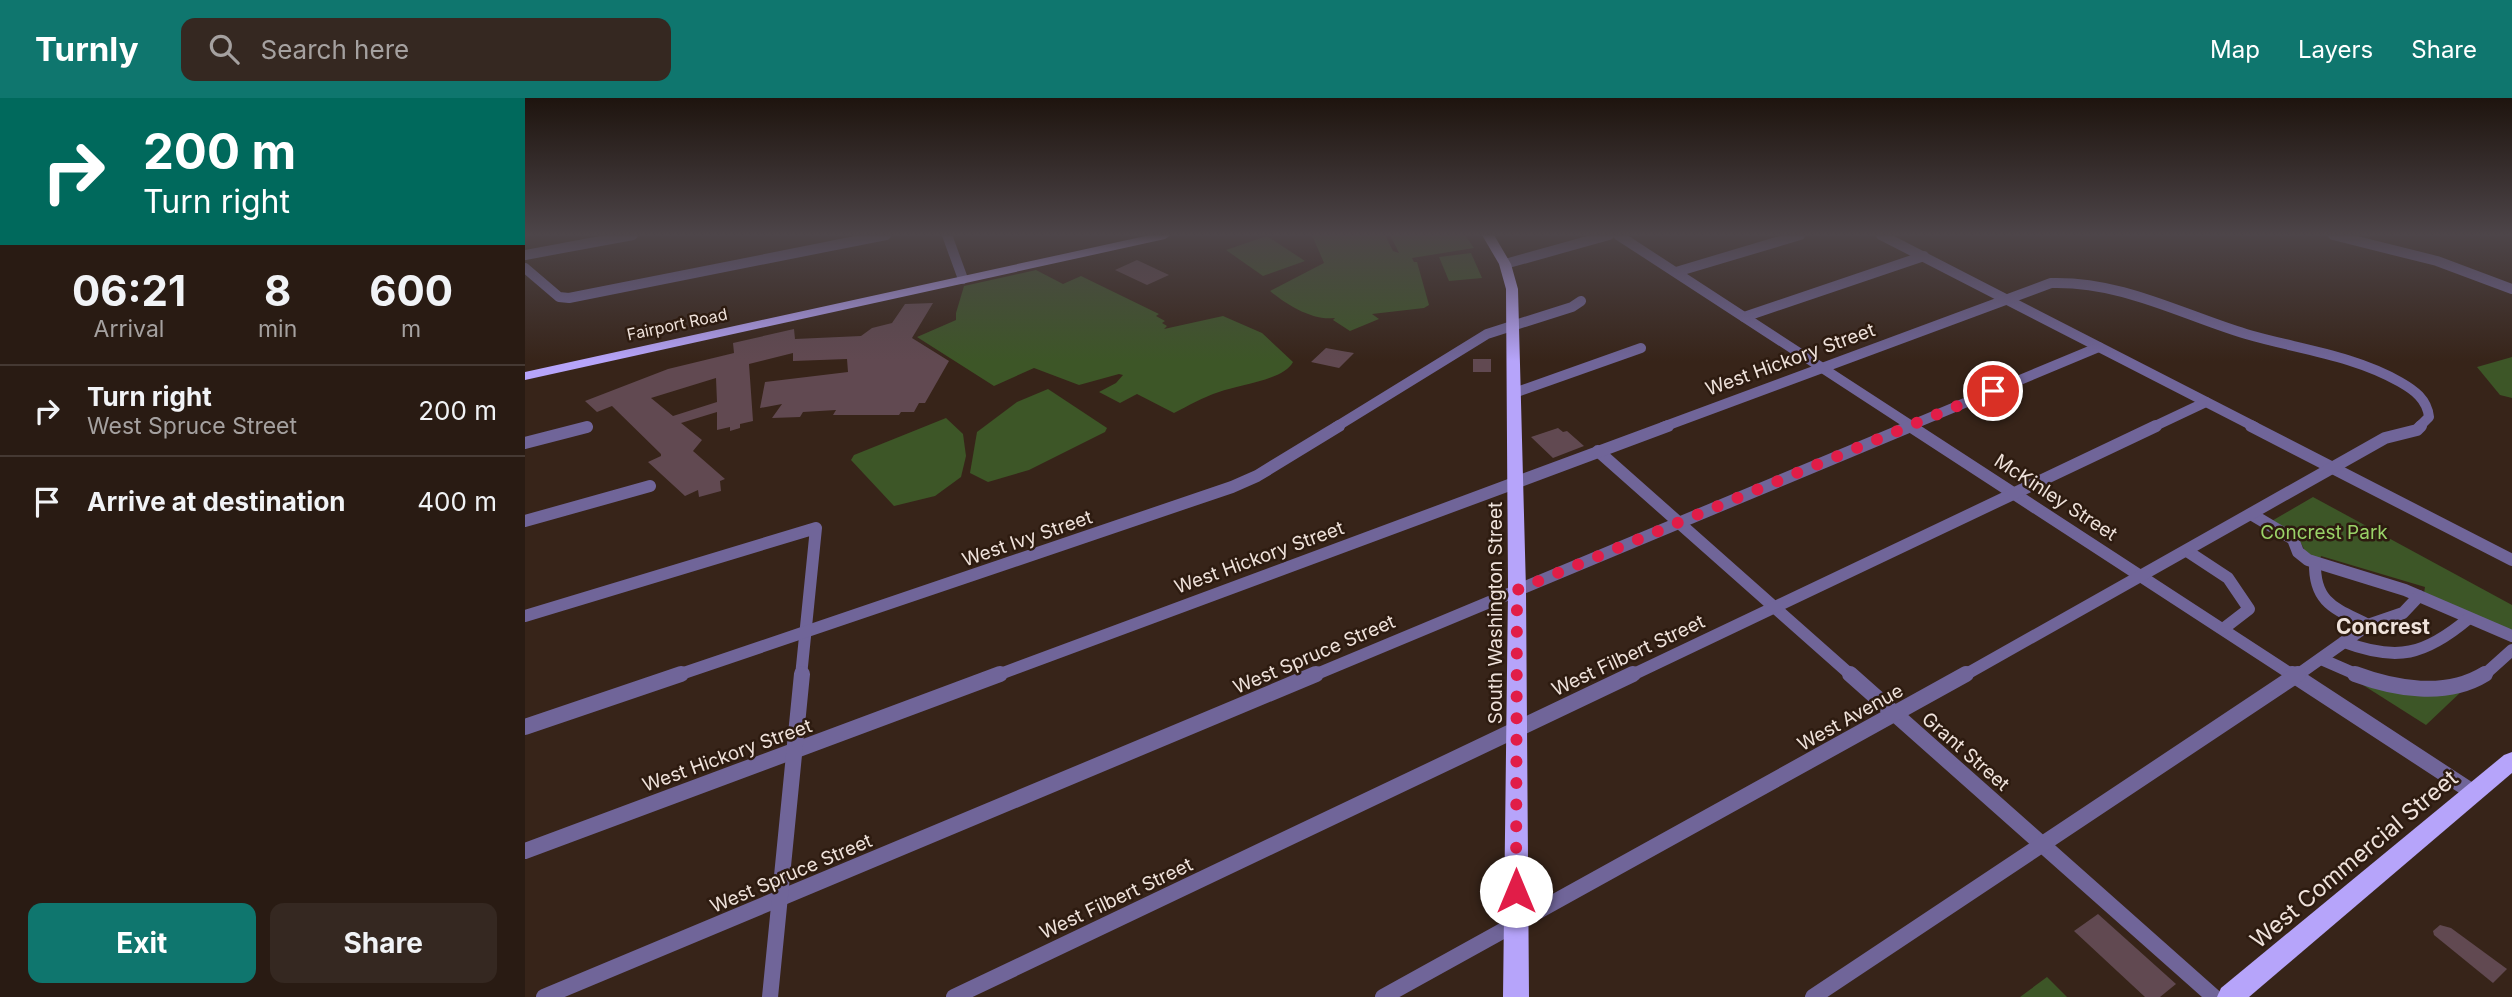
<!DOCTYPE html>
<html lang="en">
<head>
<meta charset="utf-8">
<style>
  :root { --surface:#291b13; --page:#352821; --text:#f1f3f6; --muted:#a5a1a0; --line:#453933; --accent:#0f766e }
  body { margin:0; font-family:Inter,sans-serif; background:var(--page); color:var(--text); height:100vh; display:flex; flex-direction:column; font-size:26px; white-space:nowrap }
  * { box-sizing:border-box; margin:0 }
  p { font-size:23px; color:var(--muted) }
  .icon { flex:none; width:38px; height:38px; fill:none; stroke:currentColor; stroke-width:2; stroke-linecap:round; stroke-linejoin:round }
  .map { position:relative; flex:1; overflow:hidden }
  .panel { display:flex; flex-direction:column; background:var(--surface); width:525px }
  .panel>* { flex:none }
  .top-card { background:#00695c; color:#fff; overflow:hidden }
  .pin { position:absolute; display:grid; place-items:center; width:60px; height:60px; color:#fff; margin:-30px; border:4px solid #fff; border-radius:50%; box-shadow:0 2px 7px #0007 }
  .me { position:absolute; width:77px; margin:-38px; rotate:0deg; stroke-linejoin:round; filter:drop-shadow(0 0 5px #0008) }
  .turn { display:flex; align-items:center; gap:24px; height:147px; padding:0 28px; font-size:32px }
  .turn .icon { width:91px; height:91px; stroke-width:2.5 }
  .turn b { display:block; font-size:49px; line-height:60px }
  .eta { display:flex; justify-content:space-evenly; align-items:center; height:119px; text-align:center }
  .eta b { font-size:42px; font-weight:700; line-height:49px }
  .button { display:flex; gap:14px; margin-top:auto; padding:14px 28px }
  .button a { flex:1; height:80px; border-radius:14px; background:var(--accent); color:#fff; font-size:28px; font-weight:700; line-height:80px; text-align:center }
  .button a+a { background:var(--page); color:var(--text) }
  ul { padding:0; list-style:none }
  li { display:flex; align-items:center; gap:21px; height:91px; padding:0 28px; border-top:2px solid var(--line) }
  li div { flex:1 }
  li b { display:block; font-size:26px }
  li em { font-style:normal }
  header { display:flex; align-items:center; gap:42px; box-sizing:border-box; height:98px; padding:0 35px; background:var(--accent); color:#fff }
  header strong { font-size:33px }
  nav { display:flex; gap:38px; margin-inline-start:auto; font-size:24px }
  .search { width:490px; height:63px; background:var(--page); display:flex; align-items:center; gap:18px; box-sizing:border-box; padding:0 24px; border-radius:14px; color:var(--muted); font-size:26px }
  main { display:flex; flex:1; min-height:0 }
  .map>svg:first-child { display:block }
</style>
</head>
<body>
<header>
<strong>Turnly</strong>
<div class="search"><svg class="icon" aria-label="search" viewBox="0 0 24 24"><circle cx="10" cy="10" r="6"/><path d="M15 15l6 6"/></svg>Search here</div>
<nav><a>Map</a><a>Layers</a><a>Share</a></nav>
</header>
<main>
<section class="panel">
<div class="top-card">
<div class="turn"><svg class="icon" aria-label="right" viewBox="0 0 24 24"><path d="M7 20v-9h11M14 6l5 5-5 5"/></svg><div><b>200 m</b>Turn right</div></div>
</div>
<div class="eta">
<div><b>06:21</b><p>Arrival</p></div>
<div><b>8</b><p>min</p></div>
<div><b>600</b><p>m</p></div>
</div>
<ul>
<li><svg class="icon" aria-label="right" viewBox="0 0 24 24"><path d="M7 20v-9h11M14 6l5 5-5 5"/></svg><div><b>Turn right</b><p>West Spruce Street</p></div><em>200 m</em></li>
<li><svg class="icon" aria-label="arrive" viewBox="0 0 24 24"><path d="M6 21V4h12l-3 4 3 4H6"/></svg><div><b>Arrive at destination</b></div><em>400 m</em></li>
</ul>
<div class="button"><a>Exit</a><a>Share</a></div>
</section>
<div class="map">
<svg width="1987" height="899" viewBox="0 0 1987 899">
  <rect width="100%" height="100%" fill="#372419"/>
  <g fill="#3d5627">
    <path d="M787,137H860L868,153L874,155L865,137H940L949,150L887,160L889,164H892L904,207L899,210L847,216L854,221L825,233L808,222L810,220C788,223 762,207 745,193L799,165Z"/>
    <path d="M742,138L780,163L738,178L701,152Z"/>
    <path d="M946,155L957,180L924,183L914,159Z"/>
    <path d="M511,172L538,186L556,178L634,216L631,218L640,223L637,225L642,228L639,231L698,218L737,235L768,264C759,282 713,287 694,294C678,299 663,308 649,315L612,296L595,305L574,294L591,285L598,277L594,276L554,287L509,270L469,288L392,239L431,222V215L439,188Z"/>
    <path d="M1987,259V300L1975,297L1952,269Z"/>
    <path d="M523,291L582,330L580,334L504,372L463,384L445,375L452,334L492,304Z"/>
    <path d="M421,320L438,336L441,358L436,379L410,398L369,408L326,362L329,357Z"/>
    <path d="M1788,399L1987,507V534L1899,495L1900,489L1796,458L1795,463L1781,455L1774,441L1745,424Z"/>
    <path d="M1819,575L1938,592L1901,627Z"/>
    <path d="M1522,879L1542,899H1495Z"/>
  </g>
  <g fill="#614951" fill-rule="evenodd">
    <path d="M612,162L644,177L622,187L590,172Z"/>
    <path d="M408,205L387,240L424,263L400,305H394L389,314H376L374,317H308L311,312L278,314L275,319L247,320L257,306L235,310L240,284L323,274L322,261L268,263V255L224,266L228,323L215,326V330L205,333V329L192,332V314L156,325L177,342L168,353L200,381L195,383L196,393L174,399L173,392L160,398L123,364L136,358V356L87,308L72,314L60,303L143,271L209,255L208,245L269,231L270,241L336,238L347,230L367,225L380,206ZM191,280L192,304L148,318L126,300Z"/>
    <path d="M801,250L817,253L829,255L814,270L786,264Z"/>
    <rect x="948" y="261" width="18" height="13"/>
    <path d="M1033,330L1038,334L1042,333L1059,348L1028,360L1006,339Z"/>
    <path d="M1573,816L1651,886L1635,899H1620L1549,833Z"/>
    <path d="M1915,827L1926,830L1982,871L1968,885L1909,837L1908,833Z"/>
  </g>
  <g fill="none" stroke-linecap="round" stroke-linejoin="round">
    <g stroke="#706599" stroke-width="10">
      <path d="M422,137L438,181"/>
      <path d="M1093,137L1388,329"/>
      <path d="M1356,137L1730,329"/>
      <path d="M1808,137L1912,163L1987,191"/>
      <path d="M0,157L108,137"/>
      <path d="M980,166L1084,137"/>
      <path d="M0,170L34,199L44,200L361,137"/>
      <path d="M1151,174L1275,137"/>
      <path d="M1219,219L1399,158"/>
      <path d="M989,295L1116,250"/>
      <path d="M811,329L962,236L1047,209L1056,203"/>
      <path d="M1138,329L1526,185C1597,183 1655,216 1721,236C1772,251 1828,257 1875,284C1889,292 1902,301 1904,319L1894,329"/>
      <path d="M1382,329L1574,249"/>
      <path d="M1628,329L1681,304"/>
    </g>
    <g stroke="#706599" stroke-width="12">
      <path d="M1385,328L1769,578"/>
      <path d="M1726,328L1987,462"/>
      <path d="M0,345L62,329"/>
      <path d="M1073,353L1327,578"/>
      <path d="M1726,416L1768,441L1773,454L1783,462L1880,492L1987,538"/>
      <path d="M0,423L125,388"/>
      <path d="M1662,453L1703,480L1724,511L1698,531"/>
      <path d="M0,518L291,430L276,578"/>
      <path d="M1843,527L1878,515L1894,498"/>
      <path d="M1819,544C1872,564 1900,557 1943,521"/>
      <path d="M1796,561L1835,578"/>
      <path d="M150,578L707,389L732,378L814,328"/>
      <path d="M470,578L1143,328"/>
      <path d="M787,578L1386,328"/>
      <path d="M1105,578L1631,328"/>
      <path d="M1438,578L1860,340L1892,332L1896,328"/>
      <path d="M1771,578L1843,527C1812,511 1789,506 1790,465"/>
      <path d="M1958,578L1987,552"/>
    </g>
    <g stroke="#706599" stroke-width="16">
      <path d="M1325,576L1689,899"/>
      <path d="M1767,576L1949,695"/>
      <path d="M1830,576C1870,591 1921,600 1960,576"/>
      <path d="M0,629L156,576"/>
      <path d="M0,753L475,576"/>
      <path d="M19,899L791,576"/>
      <path d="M245,899L277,576"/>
      <path d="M429,899L1108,576"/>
      <path d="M858,899L1441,576"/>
      <path d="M1288,899L1773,576"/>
    </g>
    <g fill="#b6a4fa" fill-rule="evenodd">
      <path d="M625,137H646L640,141L0,282V274Z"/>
      <path d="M957,137H969L986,166L993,191L1001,492L1004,899H978L983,492L981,191L974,166Z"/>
      <path d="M1987,654V675L1724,899H1692L1696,890L1979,657Z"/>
    </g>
  </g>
  <linearGradient id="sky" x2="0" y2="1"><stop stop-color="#1e140e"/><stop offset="0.52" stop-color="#4d4549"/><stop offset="1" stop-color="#4d4549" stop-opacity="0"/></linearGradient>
  <rect width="1987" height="263" fill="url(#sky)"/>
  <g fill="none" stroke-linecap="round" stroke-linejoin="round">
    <path stroke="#e11d48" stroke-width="12" stroke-dasharray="0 21.6" d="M991,793L992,492L1468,293"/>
  </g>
  <g text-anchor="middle" stroke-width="5" stroke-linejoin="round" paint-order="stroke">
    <g font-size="16" fill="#efe2db" stroke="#2d1b10">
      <text transform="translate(152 226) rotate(-12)" y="6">Fairport Road</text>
    </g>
    <g font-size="19" fill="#efe2db" stroke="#2d1b10">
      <text transform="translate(1265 261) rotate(-20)" y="7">West Hickory Street</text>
      <text transform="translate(1531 399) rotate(33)" y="7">McKinley Street</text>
      <text transform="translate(502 440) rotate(-19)" y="7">West Ivy Street</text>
      <text transform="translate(734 459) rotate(-20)" y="7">West Hickory Street</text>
      <text transform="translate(970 515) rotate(-90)" y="7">South Washington Street</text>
      <text transform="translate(789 556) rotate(-23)" y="7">West Spruce Street</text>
      <text transform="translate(1103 557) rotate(-25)" y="7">West Filbert Street</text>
      <text transform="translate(1325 619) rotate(-29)" y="7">West Avenue</text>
      <text transform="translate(1441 653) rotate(41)" y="7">Grant Street</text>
      <text transform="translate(202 657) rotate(-20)" y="7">West Hickory Street</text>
      <text transform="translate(266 775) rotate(-23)" y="7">West Spruce Street</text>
      <text transform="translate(591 800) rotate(-25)" y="7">West Filbert Street</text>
    </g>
    <g font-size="19" fill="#9ad368" stroke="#2d1b10">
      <text x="1799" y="441">Concrest Park</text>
    </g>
    <g font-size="21" font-weight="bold" fill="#efe2db" stroke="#2d1b10">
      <text x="1858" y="536">Concrest</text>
    </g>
    <g font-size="23" fill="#efe2db" stroke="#2d1b10">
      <text transform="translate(1829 761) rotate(-40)" y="8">West Commercial Street</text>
    </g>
  </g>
</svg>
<div class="pin" style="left:1468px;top:293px;background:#d93025"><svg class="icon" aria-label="arrive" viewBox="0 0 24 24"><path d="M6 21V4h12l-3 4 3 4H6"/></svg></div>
<svg class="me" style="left:991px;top:793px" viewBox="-20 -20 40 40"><circle r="19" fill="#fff"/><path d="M0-13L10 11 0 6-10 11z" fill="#e11d48"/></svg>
</div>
</main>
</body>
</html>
